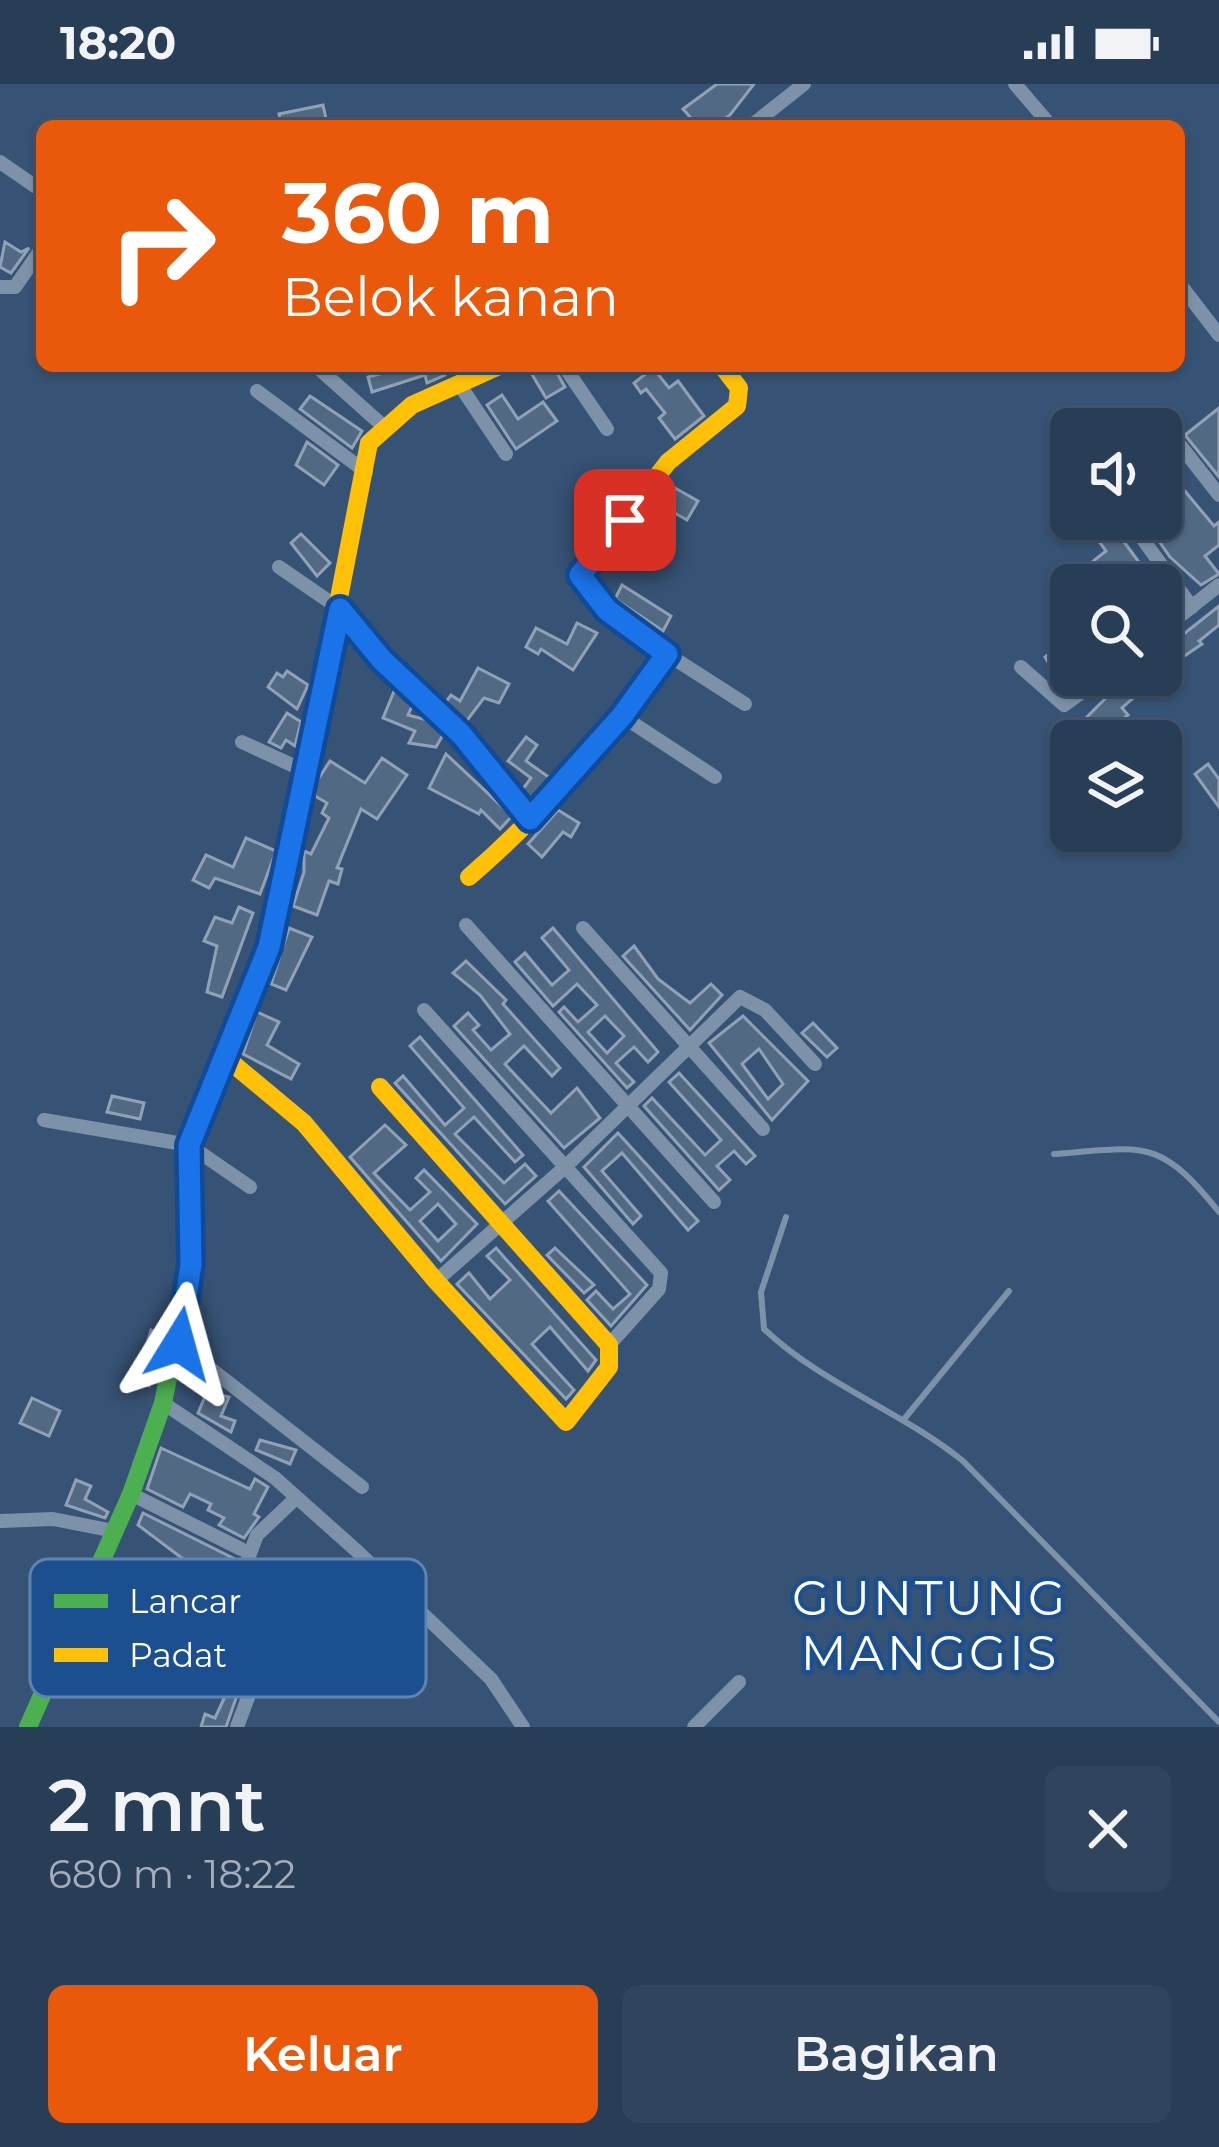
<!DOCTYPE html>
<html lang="id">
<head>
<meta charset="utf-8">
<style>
  :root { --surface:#283e57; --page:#30455d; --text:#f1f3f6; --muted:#a5aeba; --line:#44576d; --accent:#ea580c }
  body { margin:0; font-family:Montserrat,sans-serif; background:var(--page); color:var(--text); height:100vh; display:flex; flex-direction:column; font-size:45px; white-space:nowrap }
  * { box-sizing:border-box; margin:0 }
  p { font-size:39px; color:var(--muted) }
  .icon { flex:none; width:66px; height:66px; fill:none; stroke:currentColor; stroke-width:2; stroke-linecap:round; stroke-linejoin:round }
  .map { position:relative; height:1643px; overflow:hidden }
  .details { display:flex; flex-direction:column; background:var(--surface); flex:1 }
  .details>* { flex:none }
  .banner { position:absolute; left:36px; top:36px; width:1149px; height:252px; border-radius:18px; box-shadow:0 3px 9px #0004,0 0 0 3px var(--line); background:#ea580c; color:#fff; overflow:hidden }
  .controls { position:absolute; left:1050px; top:324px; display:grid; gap:24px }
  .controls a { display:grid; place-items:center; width:132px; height:132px; border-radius:18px; background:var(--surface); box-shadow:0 3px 9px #0004,0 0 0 3px var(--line); font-size:60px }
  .pin { position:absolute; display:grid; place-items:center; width:102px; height:102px; color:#fff; margin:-51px; border-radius:24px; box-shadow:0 6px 18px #0006 }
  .me { position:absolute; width:132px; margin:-66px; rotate:8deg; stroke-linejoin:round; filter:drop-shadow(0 0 9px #0008) }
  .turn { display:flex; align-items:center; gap:42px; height:252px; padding:0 48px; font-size:54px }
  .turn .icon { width:156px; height:156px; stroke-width:2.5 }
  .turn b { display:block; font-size:84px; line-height:102px }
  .round { display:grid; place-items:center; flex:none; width:126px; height:126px; border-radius:18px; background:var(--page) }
  .headline { display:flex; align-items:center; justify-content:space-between; height:204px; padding:0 48px }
  h1 { font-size:72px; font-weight:600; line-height:90px }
  .action { display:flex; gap:24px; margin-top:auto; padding:24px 48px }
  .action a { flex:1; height:138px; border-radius:18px; background:var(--accent); color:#fff; font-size:48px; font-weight:600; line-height:138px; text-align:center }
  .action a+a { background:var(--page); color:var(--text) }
  .status { display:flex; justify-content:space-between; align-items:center; height:84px; padding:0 60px; background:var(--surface); direction:ltr }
  .status svg { height:33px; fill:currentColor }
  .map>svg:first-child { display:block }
</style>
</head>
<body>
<div class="status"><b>18:20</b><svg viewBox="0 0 49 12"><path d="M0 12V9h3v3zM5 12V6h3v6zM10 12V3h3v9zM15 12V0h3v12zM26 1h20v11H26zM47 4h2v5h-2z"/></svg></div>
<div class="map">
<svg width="1219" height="1643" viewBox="0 0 1219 1643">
  <rect width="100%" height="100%" fill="#365274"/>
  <g fill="#526984" stroke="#92a2b6" stroke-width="3" fill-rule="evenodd">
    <path d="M717,0H754L730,31L714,42H698L683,25Z"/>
    <path d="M323,21L327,39L282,42L279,30Z"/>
    <path d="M5,158L21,168L29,164L11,189L0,183Z"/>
    <path d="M378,282H444L445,291L427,299L425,291L372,308L368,293L380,290Z"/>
    <path d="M527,282H553L565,303L546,314Z"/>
    <path d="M653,284L669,304L678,297L704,332L675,355L659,334L665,329L646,305L641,309L634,299Z"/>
    <path d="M502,311L518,335L543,318L557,337L516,365L487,321Z"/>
    <path d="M310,312L362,347L352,364L300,325Z"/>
    <path d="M1219,324V393L1185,351Z"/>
    <path d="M307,358L338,381L324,401L296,381Z"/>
    <path d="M1169,388L1214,442L1219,438V461L1205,472L1219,490L1201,501L1170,473L1147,440L1161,435V394Z"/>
    <path d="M675,404L698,417L687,436L664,423Z"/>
    <path d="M1081,435L1110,439L1156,501H1094L1082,486L1106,467L1090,445L1083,451L1075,440Z"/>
    <path d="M301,450L330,479L317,492L291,459Z"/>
    <path d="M622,501L671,532L663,547L615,515Z"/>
    <path d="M1219,522V541L1199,557L1202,560L1161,588V568Z"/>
    <path d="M577,539L597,549L573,586L541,565L538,570L526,563L536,544L567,560Z"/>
    <path d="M1058,562L1071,578V591L1080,596L1065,607L1045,573Z"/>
    <path d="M478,584L509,600L499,619L484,614L465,639L445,619L451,611L460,617Z"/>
    <path d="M287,587L308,601L297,625L268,603L277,589L283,593Z"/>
    <path d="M1129,591H1159L1122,624L1128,631L1096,657L1082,638Z"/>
    <path d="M395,605L413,620L408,631L431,637L444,649L436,663L409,659L415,647L383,634Z"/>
    <path d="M287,629L301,638L295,662L286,656L281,664L269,658Z"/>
    <path d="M526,653L537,661L526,677L550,694L530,716L522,706L531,694L508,677Z"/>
    <path d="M446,670L512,732L500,745L481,726L479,730L429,704Z"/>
    <path d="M382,674L407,691L377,735L361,725L337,784L342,785L338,800L329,797L317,831L293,822L304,788V767L311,770L329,734L322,729L327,719L315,712L317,697L330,677L365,699Z"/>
    <path d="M1208,680L1219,695V723L1195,690Z"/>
    <path d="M558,726L579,739L571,753L563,748L542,773L528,760Z"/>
    <path d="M246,754L276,767L260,810L215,794L209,804L193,796L206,771L233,783Z"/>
    <path d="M239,823L253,829L222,913L207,908L217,862L204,857L215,833L232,839Z"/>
    <path d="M289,844L312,853L286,906L271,900Z"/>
    <path d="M553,844L658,968L648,978L634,963L616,979L634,998L627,1004L559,928L564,923L578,938L597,921L577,900L553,922L515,878L525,869L552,901L569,886L542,854ZM605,932L624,952L607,969L588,948Z"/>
    <path d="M634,862L658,895L690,919L711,900L722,911L690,946L623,872Z"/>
    <path d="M466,877L506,916L503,920L560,984L552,992L524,962L505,980L551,1029L577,1004L600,1034L564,1064L454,942L468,929L479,941L473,946L491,966L510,950L480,911L453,889Z"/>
    <path d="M257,928L279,938L267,961L299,980L291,995L243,970Z"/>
    <path d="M743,932L808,997L772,1036L709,959ZM759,965L783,1000L768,1015L742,980Z"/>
    <path d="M813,939L837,964L827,973L802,949Z"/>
    <path d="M420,953L523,1071L515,1078L474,1033L455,1050L504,1099L525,1080L536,1092L505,1120L395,999L403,992L445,1041L464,1024L410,962Z"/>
    <path d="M679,989L755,1072L746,1080L734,1067L717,1082L730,1096L719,1106L644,1022L652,1014L705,1071L721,1056L669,998Z"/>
    <path d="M112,1012L144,1019L140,1035L107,1028Z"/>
    <path d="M385,1041L406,1061L374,1089L410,1126L430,1108L416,1094L424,1086L477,1140L441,1177L350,1073ZM438,1120L456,1140L438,1157L420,1137Z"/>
    <path d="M618,1049L698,1137L688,1146L622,1069L602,1087L641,1132L633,1140L584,1083Z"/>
    <path d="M559,1107L647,1201L611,1242L587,1216L596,1207L613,1225L630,1210L548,1117Z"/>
    <path d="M496,1164L596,1276L588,1287L550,1243L532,1260L574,1306L566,1315L457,1200L469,1189L490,1215L510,1196L487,1172Z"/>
    <path d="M555,1164L594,1201L584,1209L547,1171Z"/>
    <path d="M151,1246L163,1250L149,1302L135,1298Z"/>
    <path d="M207,1308L229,1313L221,1332L235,1337L231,1348L198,1329Z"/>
    <path d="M32,1314L60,1327L49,1352L20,1339Z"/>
    <path d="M260,1356L296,1366L290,1380L256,1366Z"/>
    <path d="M161,1364L250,1405L255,1395L268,1403L254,1430L259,1433L244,1454L219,1441L224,1434L208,1426L211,1420L190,1410L183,1423L147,1405Z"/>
    <path d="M76,1396L91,1402L85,1415L108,1428L105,1434L66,1421Z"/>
    <path d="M143,1429L235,1475L219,1502L138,1441Z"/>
    <path d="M220,1582L238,1590L241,1600L226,1643H201L205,1630L215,1634L228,1606L213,1600Z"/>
  </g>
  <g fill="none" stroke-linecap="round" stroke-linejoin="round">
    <g stroke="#7d92a8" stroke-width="6">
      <path d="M1054,1070C1145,1063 1159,1053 1219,1128"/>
      <path d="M786,1133L761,1208L764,1245C822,1300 901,1327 963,1377L1219,1638"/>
      <path d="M905,1334L1009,1207"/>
    </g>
    <g stroke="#7d92a8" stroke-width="14">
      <path d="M1015,0L1051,42"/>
      <path d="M751,42L804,0"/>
      <path d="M0,78L42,107"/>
      <path d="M1179,199L1219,251"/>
      <path d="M0,203H15L42,164"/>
      <path d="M316,282L382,341"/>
      <path d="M564,282L607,345"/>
      <path d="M461,303L506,370"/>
      <path d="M257,307L366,388"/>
      <path d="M1180,361L1219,411"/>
      <path d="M1128,435L1192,523"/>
      <path d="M279,483L340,525L382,576L461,650L531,735"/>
      <path d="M1069,493L1074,501"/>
      <path d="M1161,547L1219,501"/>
      <path d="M667,570L745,620"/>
      <path d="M1021,583L1064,621L1106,591"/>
      <path d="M622,632L715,693"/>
      <path d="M242,658L309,689"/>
      <path d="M466,841L714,1118"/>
      <path d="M583,844L763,1045"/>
      <path d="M424,926L661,1189L659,1205L609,1261"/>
      <path d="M44,1036L189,1061L250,1103"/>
      <path d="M436,1197L565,1083L740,913L765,926L815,980"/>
      <path d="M179,1260L362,1403"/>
      <path d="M163,1319L275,1394L358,1468L491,1595L523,1643"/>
      <path d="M131,1410L241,1465"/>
      <path d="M1,1437L53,1435L114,1447"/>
      <path d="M237,1643L253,1600L234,1539L236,1506L257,1451L296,1414"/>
      <path d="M694,1643L739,1598"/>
    </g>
    <path stroke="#4caf50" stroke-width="18" d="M28,1643L131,1410L163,1319L191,1181L189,1061L249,912"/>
    <g stroke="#ffc107" stroke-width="18">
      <path d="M469,793C545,728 608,651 667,570L607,526L580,492L668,378L737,322L739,304L722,282"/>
      <path d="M249,912L280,819L369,359L412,321L499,282"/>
      <path d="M226,974L304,1039L436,1197L566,1338L609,1283V1261L380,1003"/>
    </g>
  </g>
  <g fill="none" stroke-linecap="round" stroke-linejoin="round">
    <g stroke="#114b97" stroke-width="30">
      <path id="route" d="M179,1260L191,1180L189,1061L269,863L340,525L382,576L461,650L530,735L622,632L667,570L607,526L580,491L625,436"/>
    </g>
    <use href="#route" stroke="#1a73e8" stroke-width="21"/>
  </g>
  <g text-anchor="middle" stroke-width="9" stroke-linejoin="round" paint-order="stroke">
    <g font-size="48" letter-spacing="3" fill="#fff" stroke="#1b4f8f">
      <text x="930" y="1531">GUNTUNG<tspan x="930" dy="55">MANGGIS</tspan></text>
    </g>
  </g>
  <rect x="30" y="1475" width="396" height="138" rx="18" fill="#1b4f8f" stroke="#5f84b1" stroke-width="3"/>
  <rect x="54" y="1510" width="54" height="14" fill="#4caf50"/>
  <rect x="54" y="1564" width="54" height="14" fill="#ffc107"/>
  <g font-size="33" fill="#fff">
    <text x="129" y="1529">Lancar</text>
    <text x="129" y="1583">Padat</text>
  </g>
</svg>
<div class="controls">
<a><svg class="icon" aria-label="sound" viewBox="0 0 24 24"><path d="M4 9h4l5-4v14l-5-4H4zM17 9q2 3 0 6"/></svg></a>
<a><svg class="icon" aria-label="search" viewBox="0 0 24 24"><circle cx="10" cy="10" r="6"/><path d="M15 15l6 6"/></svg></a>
<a><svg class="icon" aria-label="layers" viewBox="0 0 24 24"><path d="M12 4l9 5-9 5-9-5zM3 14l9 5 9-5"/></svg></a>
</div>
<div class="pin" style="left:625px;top:436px;background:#d93025"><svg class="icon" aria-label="arrive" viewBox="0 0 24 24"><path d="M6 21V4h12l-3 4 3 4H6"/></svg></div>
<svg class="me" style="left:179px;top:1260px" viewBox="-20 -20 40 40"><path d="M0-17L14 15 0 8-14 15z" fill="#1a73e8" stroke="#fff" stroke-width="4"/></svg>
<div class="banner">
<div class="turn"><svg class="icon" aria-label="right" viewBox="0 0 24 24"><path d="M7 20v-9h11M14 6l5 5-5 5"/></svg><div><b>360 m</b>Belok kanan</div></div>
</div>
</div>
<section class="details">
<div class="headline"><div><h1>2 mnt</h1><p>680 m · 18:22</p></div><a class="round"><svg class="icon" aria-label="close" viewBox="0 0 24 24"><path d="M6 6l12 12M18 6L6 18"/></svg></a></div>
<div class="action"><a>Keluar</a><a>Bagikan</a></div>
</section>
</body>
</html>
